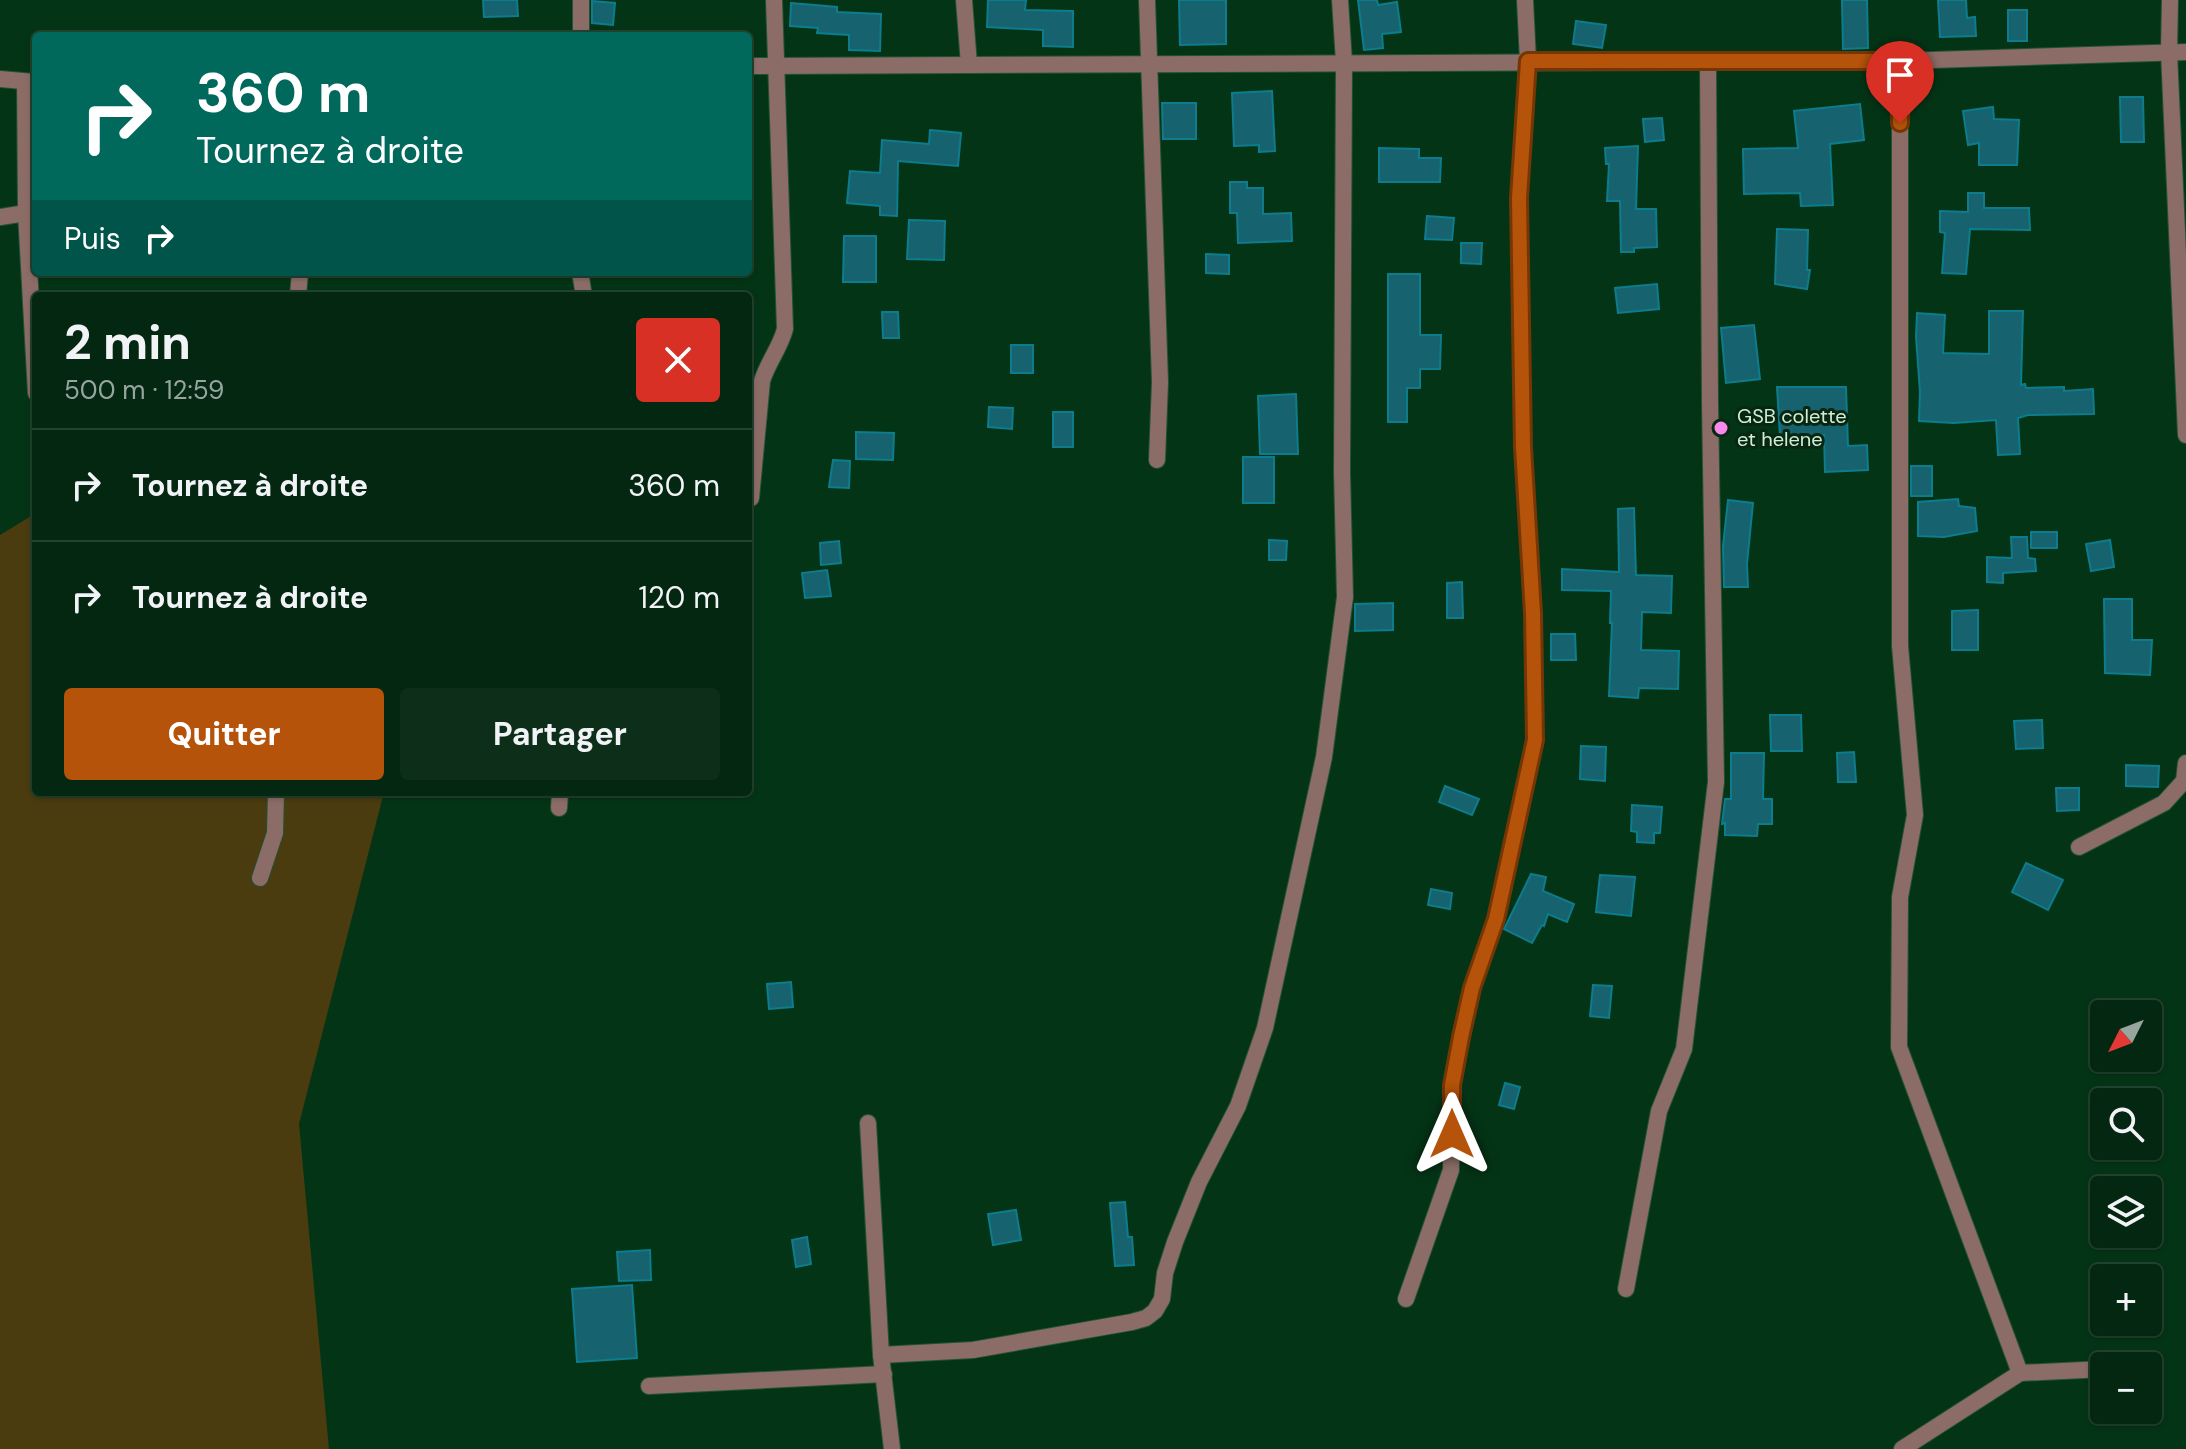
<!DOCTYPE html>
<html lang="fr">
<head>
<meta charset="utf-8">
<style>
  :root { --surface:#032710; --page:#0d2f19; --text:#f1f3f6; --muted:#97a59f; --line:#244430; --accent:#b45309 }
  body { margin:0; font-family:"DM Sans",sans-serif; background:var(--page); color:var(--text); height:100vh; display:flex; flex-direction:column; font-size:30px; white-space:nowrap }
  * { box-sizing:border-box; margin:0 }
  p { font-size:26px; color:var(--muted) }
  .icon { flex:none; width:44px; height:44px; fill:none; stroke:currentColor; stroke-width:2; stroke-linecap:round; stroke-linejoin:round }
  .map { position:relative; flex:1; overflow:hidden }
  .panel { position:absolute; left:32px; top:292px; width:720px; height:504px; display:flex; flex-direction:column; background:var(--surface); border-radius:8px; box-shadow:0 2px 6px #0004,0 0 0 2px var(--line) }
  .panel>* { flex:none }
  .banner { position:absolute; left:32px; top:32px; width:720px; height:244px; border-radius:8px; box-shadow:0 2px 6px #0004,0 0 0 2px var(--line); background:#00695c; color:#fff; overflow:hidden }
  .needle { width:52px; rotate:228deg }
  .fabs { position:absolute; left:2090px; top:1000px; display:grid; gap:16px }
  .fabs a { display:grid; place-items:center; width:72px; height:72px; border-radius:8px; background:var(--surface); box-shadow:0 2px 6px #0004,0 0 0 2px var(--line); font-size:40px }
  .pin { position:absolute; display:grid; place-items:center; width:68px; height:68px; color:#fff; margin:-82px -34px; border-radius:50% 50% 50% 0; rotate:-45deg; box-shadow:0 0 8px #0007 }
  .pin .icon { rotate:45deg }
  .me { position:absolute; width:88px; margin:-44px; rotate:0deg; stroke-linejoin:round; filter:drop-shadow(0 0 6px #0008) }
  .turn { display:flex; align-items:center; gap:28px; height:168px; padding:0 32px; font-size:36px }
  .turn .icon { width:104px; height:104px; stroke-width:2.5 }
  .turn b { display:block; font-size:56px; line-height:68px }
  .then { display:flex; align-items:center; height:76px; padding:0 32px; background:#0003; gap:16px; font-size:30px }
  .round { display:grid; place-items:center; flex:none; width:84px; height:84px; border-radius:8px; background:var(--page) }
  .overview { display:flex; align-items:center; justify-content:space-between; height:136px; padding:0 32px }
  h1 { font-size:48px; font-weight:700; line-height:60px }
  .button { display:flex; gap:16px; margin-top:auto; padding:16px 32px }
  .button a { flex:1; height:92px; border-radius:8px; background:var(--accent); color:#fff; font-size:32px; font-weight:700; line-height:92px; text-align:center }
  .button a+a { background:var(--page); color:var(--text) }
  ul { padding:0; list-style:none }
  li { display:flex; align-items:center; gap:24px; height:112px; padding:0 32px; border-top:2px solid var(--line) }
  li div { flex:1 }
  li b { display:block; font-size:30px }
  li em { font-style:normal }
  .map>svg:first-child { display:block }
</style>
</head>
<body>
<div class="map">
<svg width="2186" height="1449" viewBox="0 0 2186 1449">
  <rect width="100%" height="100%" fill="#043416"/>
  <path fill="#4a3c0f" d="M36,513V792H384L299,1124L329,1449H0V535Z"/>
  <g fill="#16626f" stroke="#0d7c8c" stroke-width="2">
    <path d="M483,0H517L518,16L484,17Z"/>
    <path d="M988,0H1026L1025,10L1073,11V47L1043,46V30L987,27Z"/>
    <path d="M1179,0H1226V44L1180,45Z"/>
    <path d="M1358,0H1377L1378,5L1397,2L1401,32L1382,34L1383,48L1364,50Z"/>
    <path d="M1842,0H1867L1868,48L1843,49Z"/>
    <path d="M1938,0H1966L1967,18L1975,17L1976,36L1940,37Z"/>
    <path d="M592,1L615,3L613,25L592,23Z"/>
    <path d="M791,3L837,7V12L881,14L880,51L849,50V35L817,33L818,28L790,26Z"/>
    <rect x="2008" y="10" width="19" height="31"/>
    <path d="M1576,21L1606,25L1602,48L1573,44Z"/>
    <path d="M1272,91L1275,151L1259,152V145L1234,146L1232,93Z"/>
    <path d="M2120,97H2143L2144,142H2121Z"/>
    <path d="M1162,103H1196V139H1163Z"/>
    <path d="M1860,104L1864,140L1830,144L1833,205L1801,206L1800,193L1744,194L1743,149L1798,148L1794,111Z"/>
    <path d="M1993,107L1994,119L2019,120L2017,165H1979V143L1968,145L1963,111Z"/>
    <path d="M1662,118L1664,140L1645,142L1643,119Z"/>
    <path d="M930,130L961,133L958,166L898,161L897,216L880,215V206L847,203L850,171L880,173L882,140L929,144Z"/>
    <path d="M1638,146L1636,209H1656L1657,247L1634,248V252H1621L1620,201H1607L1609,164H1606L1605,148Z"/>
    <path d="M1379,148L1419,149V158H1441L1440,182H1379Z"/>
    <path d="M1230,182H1247V188H1263V214L1291,213L1292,241L1238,243L1237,213H1230Z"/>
    <path d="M1968,193H1984V208H2029L2030,230L1970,229L1966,274L1942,273L1945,233L1940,232V211L1968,212Z"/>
    <path d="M1427,216L1454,218L1452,240L1425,239Z"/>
    <path d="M909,220L945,221L944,260L907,259Z"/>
    <path d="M1777,229L1808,230L1807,270H1810L1807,289L1775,284Z"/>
    <path d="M844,236H876V282H843Z"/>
    <path d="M1461,243H1482L1481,264L1461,263Z"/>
    <path d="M1206,254L1229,255V274L1206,273Z"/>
    <path d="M1388,274H1420V335H1441L1440,369H1420V388H1407V422H1388Z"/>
    <path d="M1657,284L1659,309L1618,313L1615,288Z"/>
    <path d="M1989,311H2023L2021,385L2025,384L2026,388L2064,387V391L2093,389L2094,414L2028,415L2018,418L2020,454L1998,455L1996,420L1954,423L1919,421L1920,392L1916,337L1917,313L1945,315L1943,353L1989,354Z"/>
    <path d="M882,312H898L899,338H883Z"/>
    <path d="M1754,325L1760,379L1726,383L1721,328Z"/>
    <rect x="1011" y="345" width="22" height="28"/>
    <path d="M1777,387H1846L1848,446L1867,445L1868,470L1825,472L1824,435L1780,436Z"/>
    <path d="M1296,394L1298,454H1260L1258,396Z"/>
    <path d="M989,407L1013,408L1012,429L988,427Z"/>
    <rect x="1053" y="412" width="20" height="35"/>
    <path d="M856,432L894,433L893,460L856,459Z"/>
    <rect x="1243" y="457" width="31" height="46"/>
    <path d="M833,460L850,461L849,488L829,487Z"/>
    <rect x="1911" y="466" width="21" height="30"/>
    <path d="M1958,499L1959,506L1975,508L1977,531L1944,537L1918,536V502Z"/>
    <path d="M1728,500L1753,503L1747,564L1748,587H1724L1723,546Z"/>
    <path d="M1634,508L1636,575L1672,576L1671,613L1642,612L1641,650L1679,651L1678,689L1639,688L1638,698L1609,696L1612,623H1610L1611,591L1562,590V569L1619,572L1618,509Z"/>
    <rect x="2031" y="532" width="26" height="16"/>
    <path d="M2011,537H2027L2028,558L2035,559L2036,571L2003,573V583L1987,582V557L2012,558Z"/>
    <path d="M1269,540L1287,541L1286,560H1269Z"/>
    <path d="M2110,540L2114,567L2091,571L2086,544Z"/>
    <path d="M839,541L841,563L821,565L820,543Z"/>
    <path d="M827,570L831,596L805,598L802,573Z"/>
    <path d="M1462,582L1463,618H1447V583Z"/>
    <path d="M2104,599H2132V640H2152L2150,675L2105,673Z"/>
    <path d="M1393,603V630L1355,631V604Z"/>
    <path d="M1978,610V650H1952V611Z"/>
    <path d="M1551,634H1575L1576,660H1551Z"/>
    <path d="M1770,715H1801L1802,751H1771Z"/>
    <path d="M2042,720L2043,748L2016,749L2014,721Z"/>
    <path d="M1581,746L1606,747L1605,781L1580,779Z"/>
    <path d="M1854,752L1856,782H1838L1837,753Z"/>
    <path d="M1731,753H1764L1763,799H1772V824H1758L1757,836L1725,835V823L1722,824L1725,799H1731Z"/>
    <path d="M2126,765L2159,766L2158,787L2126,786Z"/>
    <path d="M1445,786L1479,799L1472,815L1439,802Z"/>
    <path d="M2056,788H2079V810L2057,811Z"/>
    <path d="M1632,805L1662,807L1660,833H1654V843L1637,842V832L1631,831Z"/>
    <path d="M2026,863L2063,880L2048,910L2012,892Z"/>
    <path d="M1531,874L1546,877L1543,891L1574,904L1567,922L1548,914L1544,926L1542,925L1532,943L1504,929Z"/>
    <path d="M1600,875L1635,877L1631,916L1596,912Z"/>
    <path d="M1431,889L1452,893L1450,909L1428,905Z"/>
    <path d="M791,982L793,1007L769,1009L767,984Z"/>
    <path d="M1593,985L1612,986L1609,1018L1590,1016Z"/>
    <path d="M1505,1083L1520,1087L1514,1109L1499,1105Z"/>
    <path d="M1125,1202L1128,1237H1132L1134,1265L1115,1266L1110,1203Z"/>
    <path d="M1016,1210L1021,1240L993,1245L988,1214Z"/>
    <path d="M807,1237L811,1264L796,1267L792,1240Z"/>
    <path d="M650,1250L651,1280L619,1281L617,1252Z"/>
    <path d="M632,1285L637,1358L577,1362L572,1289Z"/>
  </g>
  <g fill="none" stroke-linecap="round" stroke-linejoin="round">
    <g stroke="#255235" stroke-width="18">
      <g id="minor">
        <path d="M581,0V36"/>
        <path d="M964,0L969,65"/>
        <path d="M1147,0L1160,382L1157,460"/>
        <path d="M2170,0L2169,52L2186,435"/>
        <path d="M1900,61V646L1915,815L1900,897L1899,1047L2020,1373L1902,1449"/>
        <path d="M748,66L1900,61L2186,52"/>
        <path d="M0,79L34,82"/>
        <path d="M25,82L26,213L36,393"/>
        <path d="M0,217L26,213"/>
        <path d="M580,272L584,296"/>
        <path d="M298,296L300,272"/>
        <path d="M751,498L762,381C768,362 780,348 785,329L774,0"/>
        <path d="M559,808L560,792"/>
        <path d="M2079,847L2164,803L2184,781L2186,763"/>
        <path d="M260,878L275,833L276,792"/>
        <path d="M868,1123L881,1355L892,1449"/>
        <path d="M1626,1289L1659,1111L1684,1049L1716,782L1710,403L1708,63"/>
        <path d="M1406,1299L1451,1170L1452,1085L1461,1037L1472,988L1496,919L1535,740L1533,613L1523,447L1519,198L1528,61L1525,0"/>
        <path d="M881,1355L973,1350L1132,1322L1146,1318L1155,1311L1162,1299L1165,1273L1175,1242L1199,1182L1238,1106L1265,1028L1324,757L1345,597L1342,472L1344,62L1340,0"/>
        <path d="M2020,1373L2104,1369"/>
        <path d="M649,1386L884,1374"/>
      </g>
    </g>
    <use href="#minor" stroke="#8c6c66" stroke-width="16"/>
  </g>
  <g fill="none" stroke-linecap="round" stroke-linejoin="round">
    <g stroke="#753606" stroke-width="20">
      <path id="route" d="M1452,1134V1085L1461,1037L1472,988L1496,919L1535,740L1533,613L1523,447L1519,198L1528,61H1900V123"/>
    </g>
    <use href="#route" stroke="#b45309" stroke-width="14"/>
  </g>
  <circle fill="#f788ec" stroke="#082712" stroke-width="3" cx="1721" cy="428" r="8"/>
  <g text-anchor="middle" stroke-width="6" stroke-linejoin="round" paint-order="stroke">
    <g font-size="20" fill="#d0eed6" stroke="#082712" text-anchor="start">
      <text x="1737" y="423">GSB colette<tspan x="1737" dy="23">et helene</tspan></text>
    </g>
  </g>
</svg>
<div class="fabs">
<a><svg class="needle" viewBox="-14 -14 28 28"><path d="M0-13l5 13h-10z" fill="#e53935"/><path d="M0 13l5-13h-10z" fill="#97a59f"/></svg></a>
<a><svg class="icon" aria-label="search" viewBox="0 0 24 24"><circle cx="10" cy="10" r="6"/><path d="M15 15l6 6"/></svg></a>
<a><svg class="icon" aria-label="layers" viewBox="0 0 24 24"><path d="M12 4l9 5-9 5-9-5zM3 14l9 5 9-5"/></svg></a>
<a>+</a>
<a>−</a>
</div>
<div class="pin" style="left:1900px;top:123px;background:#d93025"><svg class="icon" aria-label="arrive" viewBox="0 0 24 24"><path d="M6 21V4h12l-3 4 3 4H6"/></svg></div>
<svg class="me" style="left:1452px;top:1134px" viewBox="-20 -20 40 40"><path d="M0-17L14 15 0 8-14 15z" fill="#b45309" stroke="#fff" stroke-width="4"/></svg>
<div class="banner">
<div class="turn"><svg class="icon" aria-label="right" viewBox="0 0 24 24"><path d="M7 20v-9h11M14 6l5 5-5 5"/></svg><div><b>360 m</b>Tournez à droite</div></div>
<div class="then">Puis<svg class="icon" aria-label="right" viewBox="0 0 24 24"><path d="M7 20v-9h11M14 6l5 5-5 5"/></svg></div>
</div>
<section class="panel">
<div class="overview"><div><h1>2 min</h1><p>500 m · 12:59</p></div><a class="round" style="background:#d93025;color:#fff"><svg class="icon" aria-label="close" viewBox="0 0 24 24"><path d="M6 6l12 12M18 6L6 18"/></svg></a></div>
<ul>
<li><svg class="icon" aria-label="right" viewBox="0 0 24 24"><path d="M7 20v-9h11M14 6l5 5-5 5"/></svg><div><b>Tournez à droite</b></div><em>360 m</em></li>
<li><svg class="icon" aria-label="right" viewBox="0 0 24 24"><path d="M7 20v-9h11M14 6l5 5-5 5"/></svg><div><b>Tournez à droite</b></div><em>120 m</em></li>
</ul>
<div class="button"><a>Quitter</a><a>Partager</a></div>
</section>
</div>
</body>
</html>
